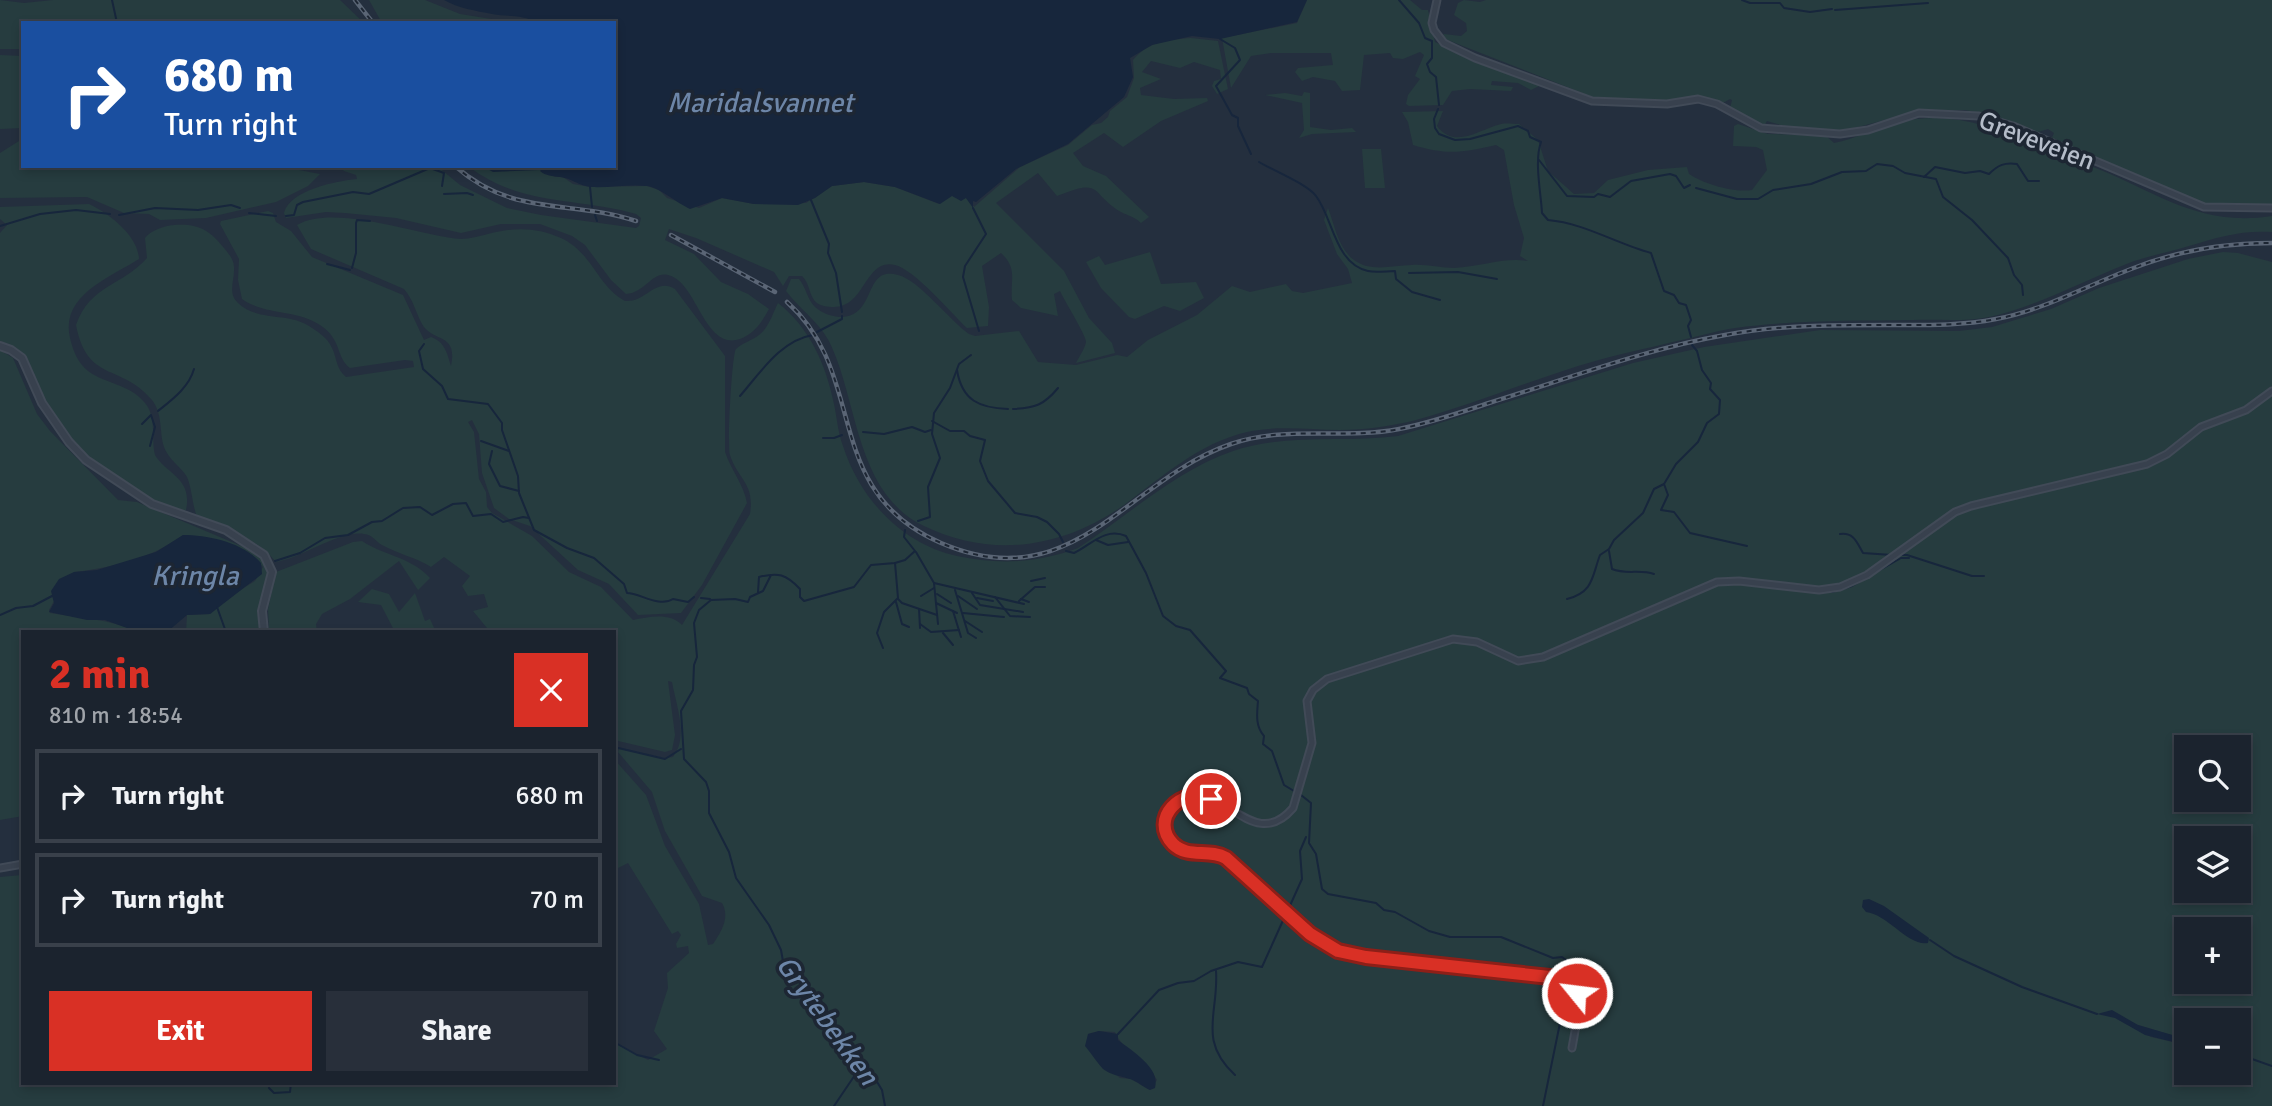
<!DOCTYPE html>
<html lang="en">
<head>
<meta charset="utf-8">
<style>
  :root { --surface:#1b232e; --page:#282f3a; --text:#f1f3f6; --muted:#a0a4aa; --line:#39404a; --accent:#d93025 }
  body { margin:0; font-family:Signika,sans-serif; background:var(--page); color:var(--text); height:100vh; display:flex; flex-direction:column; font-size:26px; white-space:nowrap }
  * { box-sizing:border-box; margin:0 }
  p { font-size:23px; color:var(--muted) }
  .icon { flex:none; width:38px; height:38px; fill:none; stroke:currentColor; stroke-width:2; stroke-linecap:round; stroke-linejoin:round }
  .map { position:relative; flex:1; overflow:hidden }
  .details { position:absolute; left:21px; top:630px; width:595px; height:455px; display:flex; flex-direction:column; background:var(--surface); border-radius:0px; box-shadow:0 4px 10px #0003,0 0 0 2px var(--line) }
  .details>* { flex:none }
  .top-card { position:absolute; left:21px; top:21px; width:595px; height:147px; border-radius:0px; box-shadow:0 4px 10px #0003,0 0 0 2px var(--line); background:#1a4fa0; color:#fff; overflow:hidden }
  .controls { position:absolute; left:2174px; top:735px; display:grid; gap:14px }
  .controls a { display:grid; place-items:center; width:77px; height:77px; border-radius:0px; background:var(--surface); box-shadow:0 4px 10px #0003,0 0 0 2px var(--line); font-size:35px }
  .pin { position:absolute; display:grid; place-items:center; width:60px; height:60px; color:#fff; margin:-30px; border:4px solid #fff; border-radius:50%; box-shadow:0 2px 7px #0007 }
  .me { position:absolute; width:77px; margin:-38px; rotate:299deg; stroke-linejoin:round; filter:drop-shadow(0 0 5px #0008) }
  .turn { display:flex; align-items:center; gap:24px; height:147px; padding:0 28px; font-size:32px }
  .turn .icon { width:91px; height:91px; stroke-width:2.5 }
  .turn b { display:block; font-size:49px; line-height:60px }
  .round { display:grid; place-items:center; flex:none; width:74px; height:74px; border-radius:0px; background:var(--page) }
  .summary { display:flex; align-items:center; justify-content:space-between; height:119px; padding:0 28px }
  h1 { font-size:42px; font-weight:700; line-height:52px; color:var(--accent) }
  .primary-button { display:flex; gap:14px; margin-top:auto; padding:14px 28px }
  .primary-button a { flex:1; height:80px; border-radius:0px; background:var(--accent); color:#fff; font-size:28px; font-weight:700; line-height:80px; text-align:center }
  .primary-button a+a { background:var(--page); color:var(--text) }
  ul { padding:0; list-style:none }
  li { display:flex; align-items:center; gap:21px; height:94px; margin:0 14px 10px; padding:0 14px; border:4px solid var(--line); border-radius:0px }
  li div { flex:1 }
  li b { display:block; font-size:26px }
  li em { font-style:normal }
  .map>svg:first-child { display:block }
</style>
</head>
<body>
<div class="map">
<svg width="2272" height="1106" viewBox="0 0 2272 1106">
  <rect width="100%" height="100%" fill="#242f3e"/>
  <g fill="#263c3f" fill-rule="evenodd">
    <path d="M0,0L24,3L53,0H340L364,23H23V49H0Z"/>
    <path d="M369,0H425L460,14L516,23H382Z"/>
    <path d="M1307,0H1410L1422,10H1428L1435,42L1471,59L1543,84L1531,90L1518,83L1492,81L1491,85L1513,87L1511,91L1470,89L1452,91L1443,105L1409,106L1406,104L1408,95L1420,79L1415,76L1424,55L1420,52L1403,59L1393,58L1390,53L1364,55L1360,90L1342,91L1335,81L1313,77L1302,81L1295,72L1298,68L1333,65L1331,53H1271L1251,56L1231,88L1222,38L1297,23Z"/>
    <path d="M1464,0L1480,2L1486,0H2272V206L2202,204L2051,140L2054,133L2048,129L2035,133L1997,117L1965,110L1915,112L1843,131L1798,130L1767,121L1764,126L1730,108L1732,100L1730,99L1721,104L1694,96L1667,102L1613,98L1600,100L1440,37L1444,34L1461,36L1467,31L1466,23L1454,15L1458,3Z"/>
    <path d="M1191,38L1218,41L1228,89L1217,94L1212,86L1214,81L1221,79L1220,70L1194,62L1180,68L1151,61L1142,72L1161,79L1140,88L1141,95L1174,99L1207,98L1208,101L1161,121L1123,147L1104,133L1073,153L1083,166L1106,176L1149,217L1141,223C1135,217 1129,216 1121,212C1089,193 1104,177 1057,196L1038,173L996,203L1064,271L1089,318L1112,343L1115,353L1076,363C1079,357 1085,348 1086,342C1087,337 1064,300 1060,291L1054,294L1058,316L1021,308L1012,300C1010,279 1018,269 1001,253L982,266L989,307L988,326L967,328C951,313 915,270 895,265C864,258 866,308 833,307C828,307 821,306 817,303C809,297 810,283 802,276H789L783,286L774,272L696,238L669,229L665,240L694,254L721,282L748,294L769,309C762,322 755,333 740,339C704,351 697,281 668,275C652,271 645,293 626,294L611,280L585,245L572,236L540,224H501L461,233L396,218L345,213L326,212L286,218L284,213C290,190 336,181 357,179L356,175L344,171L339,166H437L460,185L507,208L541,215L636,228L639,226L641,218L636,214C577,197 521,207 468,166H544L540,169L555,177H563L573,184L590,187L647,186L659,190L667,198L699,208L722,198L754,204L806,203L832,186L864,182L895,187L939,204L957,188L974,207L1020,167L1068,145L1092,125L1101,123L1108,117L1110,111L1127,97L1134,78L1133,60C1149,41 1167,40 1191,38Z"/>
    <path d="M0,55L23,56V128L0,129Z"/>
    <path d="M1304,92L1310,93V127L1331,130L1352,128L1356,132L1312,134L1299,138L1304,130L1302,103L1265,95L1285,93L1302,96Z"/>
    <path d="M1443,111L1437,126C1455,150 1480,129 1501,124C1507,123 1514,124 1519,124L1538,140L1548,171L1574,194L1594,193L1608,180L1648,170L1687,167L1689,174C1704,184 1734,193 1752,190L1767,170L1763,150L1756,147L1733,146L1734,126L1738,124L1768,134L1825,135L1834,143C1855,139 1875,128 1896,123C1945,110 1990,125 2034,144L2039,142L2043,144L2042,147C2061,155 2079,161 2098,169C2160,194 2200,227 2272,216V232C2242,230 2218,237 2189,246C2167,253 2146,256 2124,265C2079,283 2037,306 1989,317C1965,322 1938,319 1913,320C1853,321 1794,320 1735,328C1715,331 1696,337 1677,341C1644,349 1610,356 1578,366C1524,383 1471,405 1416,420C1392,426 1365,430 1340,430C1309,430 1278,425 1247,432C1199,443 1162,477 1124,505C1063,548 992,559 924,526C858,495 858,408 833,350C823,324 802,312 786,291L791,279H799C806,287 807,299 815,307C822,313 830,316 839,317C878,318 862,265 898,275C919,280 949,320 969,334L975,336L1019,331L1038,362L1076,365L1117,355L1127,357L1148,340L1197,315L1232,286L1250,292L1286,284L1292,291L1303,293L1352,283L1348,269L1337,254L1324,220L1328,208C1335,226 1338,248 1354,260C1372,273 1392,265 1412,265C1426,264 1440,268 1454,268C1480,267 1504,257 1528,261L1520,256L1524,238L1514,205L1504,150L1496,145C1462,153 1446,155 1413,145L1408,122L1402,112Z"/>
    <path d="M19,141H23V166H278L320,174L308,186L276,202L206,218L160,220L149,214L124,213L87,197L0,198V153Z"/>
    <path d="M1362,149H1381L1385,188H1365Z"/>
    <path d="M89,204C108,213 138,235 139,259C111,277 60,295 70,338C73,351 78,363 88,371C105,384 130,384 145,403C157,417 151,438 155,455C166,474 193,478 186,510C168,513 152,501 137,491C113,475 90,460 70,437C59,424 48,409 40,392C27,365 34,352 0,341V233L7,225L0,219V207Z"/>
    <path d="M268,211L273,213L276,222L291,231L312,257L403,295L424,340L431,337C445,342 447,353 451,366C458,332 433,343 422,324C416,313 413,299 404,289L311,249L297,225C334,203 420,236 461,239C470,239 479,236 488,234C514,227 536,227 561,238C593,253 597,286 625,301C646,303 655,277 675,289L725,356V452C731,470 744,485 747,503L702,585L681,613L638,615L609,584L578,570L530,526L509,519L494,508L482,473L479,434L472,420L468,422L474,432L479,479L486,492L487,507L492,513L532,536L569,572L601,587L633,620C648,617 670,612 682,625L750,514C755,483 738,480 730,455C727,447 732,353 736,349C742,343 753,340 759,335C768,329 773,313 778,303C810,328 826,365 834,404C837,418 838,433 843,446C860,499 902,544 957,556C999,565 1038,563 1078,548C1129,515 1175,471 1233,451C1285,433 1345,443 1398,436L1633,363L1704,347L1820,330L1959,331L1992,327L2051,309L2099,288L2188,259L2223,252L2238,253L2272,262V1106H0V877L22,875L23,869V1083H614V1043L648,1060L667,1049L654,1031L668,988L667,973L689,953L688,946L677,948L676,944L681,935L678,931L672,934L628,863L614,870V759L646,795L665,846L699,904L708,945L713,944C722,931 730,917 722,903L702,896L665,831L652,792L618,752L619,749H623L665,758L673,757C689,737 676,705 672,682L668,681L675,735L672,750L665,752L614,740V632H479L487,628L473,611L488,607L484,594L468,596L462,586L470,576L444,557L431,567C415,557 398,554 382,545C375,541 373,535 364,534C340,530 302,558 276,562C251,532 224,533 196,514C192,502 192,489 187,477C181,467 168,459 164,447C159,431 163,414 152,400C121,363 87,383 76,325C90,285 122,286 147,258L145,238C151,230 164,226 174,225C198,223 210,230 224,248C229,254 234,260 234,267C235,280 227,293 238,303C258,322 288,312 309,326C317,331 328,338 332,348C337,358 336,369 346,377L414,367L413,361L405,360L350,368C336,358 342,339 320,325C296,309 266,316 242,299L238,280L239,259L220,224L221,221ZM2186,747H2238V800H2186ZM2186,838H2238V891H2186ZM2186,929H2238V982H2186ZM2115,1018L2185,1039L2186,1020H2238V1073H2186V1045L2151,1037ZM1099,1031L1115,1032C1122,1050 1146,1059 1157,1080L1150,1090L1131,1079L1120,1078L1096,1057L1088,1034Z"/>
    <path d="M1150,252L1161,284L1196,282L1204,298L1180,311L1164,306L1135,319L1129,317L1101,288L1086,262L1099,256L1105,265Z"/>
    <path d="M0,350L13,358L37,414L50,431L118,500L137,502L260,554L268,570L259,606V632H186L187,615L210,614L232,595L255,581L263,567L253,556L245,552L183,535C153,558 111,568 74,572L52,594L54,601L49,610L50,613C80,618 110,619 138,632H23V816L0,820Z"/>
    <path d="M362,541C385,556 411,557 430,578L418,590L399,561L350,599L322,614L316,624L317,632H269L268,609L276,572L353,542Z"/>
    <path d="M372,589L389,594L399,612L415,593L425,621L430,619L436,632H395L381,605L358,602Z"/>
  </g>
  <g fill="#17263c">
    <path d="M444,0H1307L1297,22L1220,39L1192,36L1152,45L1130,58L1133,77L1124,97L1068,144L1016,169L976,202L973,201V208L966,198L961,201L952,196L940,204L895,187L864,182L832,186L815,198L798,205L754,204L722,198L690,209C677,203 660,188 647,186C629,184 609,188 591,187C580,186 570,178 560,177C552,176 546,176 540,171L544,166H614V23H536C524,14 507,17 492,14C476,11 458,8 444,0Z"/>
    <path d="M183,535C209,535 244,543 261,563L262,574L210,614L187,615L167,632H138L105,620H87L49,612L54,603L51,591L59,579L74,572L97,570L156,552Z"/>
    <path d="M1869,899L1884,906L1929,938L1928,943C1909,947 1887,914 1866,912L1862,907L1863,900Z"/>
    <path d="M2112,1010L2138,1025L2186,1039V1045L2145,1035L2115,1018L2097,1014Z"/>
    <path d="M1099,1031L1118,1034V1040C1132,1051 1161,1068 1155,1088L1150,1090C1143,1087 1137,1081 1130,1079C1120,1076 1111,1075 1103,1069C1099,1065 1090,1052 1085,1046L1088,1034Z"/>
  </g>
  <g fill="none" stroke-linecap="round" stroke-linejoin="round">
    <g stroke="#17263c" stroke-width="2">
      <path d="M112,0L117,23"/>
      <path d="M1399,0L1419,23L1425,38L1432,41V58L1427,64L1430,72L1436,77L1439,105"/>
      <path d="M1742,0L1750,3H1780L1784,8L1810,12L1832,9"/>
      <path d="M1835,10L1928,3"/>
      <path d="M1220,39L1235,48L1240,60L1216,86L1232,115L1238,118V126L1251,154"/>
      <path d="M1438,109L1434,119L1435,128L1439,134L1455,140L1470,139L1518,126L1528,131L1530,137L1541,142C1534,161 1541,193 1542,213L1548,220C1584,223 1617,244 1651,253L1664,291L1674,295L1679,303L1686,305L1691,320L1688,326L1691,337"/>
      <path d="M1539,160L1567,196L1594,197L1598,194L1610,197L1631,181L1670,174L1676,176L1684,188L1690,185"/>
      <path d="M1259,162C1274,171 1307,184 1316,196C1333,218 1335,264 1368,271C1376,273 1387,271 1395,271L1396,279L1412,292L1440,300"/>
      <path d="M484,166L493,171L540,169"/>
      <path d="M1924,177L1935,167L1965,173L1980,171L1989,174C1998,165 2005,162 2017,164L2028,181H2039"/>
      <path d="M590,187L592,207"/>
      <path d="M1696,188L1737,199H1758L1773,190L1811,184L1842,172L1866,171L1877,164L1893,166L1905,173L1936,179L1943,197L1972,220L2008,258L2014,275L2022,285L2023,295"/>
      <path d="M444,194L467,193L473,195"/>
      <path d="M811,200L829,244L828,253L836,273L842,312"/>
      <path d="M973,208L986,234L965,266L963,277L979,331"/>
      <path d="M249,213L276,216"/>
      <path d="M119,215L155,208L198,210L231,205L240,208"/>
      <path d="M595,215L597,221"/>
      <path d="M286,216L294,215L297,205L303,202L353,192L369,194L430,168L444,173L442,186"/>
      <path d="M0,226L40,214L76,210L110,214"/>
      <path d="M327,264L350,270"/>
      <path d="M352,268L356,253V223L357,220L370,221"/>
      <path d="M1409,273L1458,272L1497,279"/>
      <path d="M817,332L842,319V316"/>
      <path d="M424,344L419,351L423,369L442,386L448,399L488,404L502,423V430L518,476L519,493L534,530L567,548L594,558L624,584L627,593C640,593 659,608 673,599L688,602L694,597"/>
      <path d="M957,370C962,401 980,408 1008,409"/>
      <path d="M740,396C760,373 781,340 813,335"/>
      <path d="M1013,409C1035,408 1044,405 1058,388"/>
      <path d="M158,411C173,399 189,387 194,369"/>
      <path d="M932,421L950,431H964L970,436L985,440L980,461L988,481L1015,513L1037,517L1047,522L1059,534L1063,542"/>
      <path d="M142,424L151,415L155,427L150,446"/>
      <path d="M863,432L884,434L912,427L925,432L931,430"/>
      <path d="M823,438H834L842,435"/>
      <path d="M481,441L509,451"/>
      <path d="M492,451L489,464L500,486L519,491"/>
      <path d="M1664,484L1668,495L1661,510L1674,512L1690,533L1747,546"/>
      <path d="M918,521L930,517L928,487L940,458L932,434L934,413L950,388L959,364L971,355"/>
      <path d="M1840,534C1854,532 1857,543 1863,553L1892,555"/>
      <path d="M1096,540L1108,545L1128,542"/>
      <path d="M1066,551L1074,553C1091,545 1105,527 1126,536L1146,573L1163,616L1176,626L1190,630L1226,671L1220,678L1247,688L1249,694L1258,701C1257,713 1255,726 1264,736L1263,744L1272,751L1284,785L1294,791"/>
      <path d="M1609,551L1612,569C1626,575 1640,569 1654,574"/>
      <path d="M916,552L934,583L938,624"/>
      <path d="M1898,555H1907L1972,576H1984"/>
      <path d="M275,561L300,553L325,538L348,535L372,522L382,521L403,508L420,507L432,515L453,504L466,503L473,516L491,514L503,522L523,517L529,518"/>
      <path d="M771,575L763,591L750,597L748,602L735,599L711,600L699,610L694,623L697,657L694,665L693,690L681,711L684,759L706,782L709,791V813L729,852L736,878L769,925L781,950L784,967L799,973L804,979L813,1008L834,1020L839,1036L859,1068L871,1072L882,1090L885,1106"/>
      <path d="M1031,581L1045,578"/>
      <path d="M934,583L1024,604"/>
      <path d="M955,590L968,633L976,638"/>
      <path d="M758,592L759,577C778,572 786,574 800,589V597L804,601L854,587L871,565L895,563L905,560L915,551L904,537L905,530"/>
      <path d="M1832,592L1852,586L1901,558H1909"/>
      <path d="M972,593L980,605L1023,612"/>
      <path d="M937,594L951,603"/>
      <path d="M921,596L934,588"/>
      <path d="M958,596L977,609"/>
      <path d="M995,597L1010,616L1030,617"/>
      <path d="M701,598L710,599"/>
      <path d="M977,598L993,601"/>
      <path d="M898,599L902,603L937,615"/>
      <path d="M1021,599L1029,602"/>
      <path d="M1567,599C1594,592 1592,576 1600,555L1609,549L1614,540L1643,513L1654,489L1664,484L1676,464L1698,442L1707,423L1719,414L1720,400L1710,389L1711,383L1702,370L1697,351L1692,345"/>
      <path d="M1019,601L1035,587H1045"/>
      <path d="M896,602L902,624L909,627"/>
      <path d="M936,603L957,613"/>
      <path d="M217,607L226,632"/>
      <path d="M919,609L920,628"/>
      <path d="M953,611L961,637"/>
      <path d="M963,613L1004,617"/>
      <path d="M0,615L16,608L33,606L52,596"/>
      <path d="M965,621L982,632"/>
      <path d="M920,624L931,632L959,630"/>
      <path d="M943,633L953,645"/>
      <path d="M883,648L877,633L884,612L898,598L895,563"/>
      <path d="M614,747L665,759L681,749"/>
      <path d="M1301,795L1311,803L1309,843L1316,854L1322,889L1328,894L1376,903L1384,910L1395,912L1429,931L1450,937H1501L1553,958L1562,957L1574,966"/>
      <path d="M1288,910L1302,879L1300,851L1306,837"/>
      <path d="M1930,940L1954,956L2022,987L2097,1014"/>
      <path d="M1216,971C1219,1013 1197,1040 1235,1075"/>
      <path d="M1118,1034L1159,990L1178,983L1194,981L1211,971L1238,962L1262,967L1285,916"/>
      <path d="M614,1042L637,1055L659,1060"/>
      <path d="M2238,1054L2272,1066"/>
      <path d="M269,1088L274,1093L290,1092L291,1083"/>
      <path d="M834,1106L859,1069"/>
      <path d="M1543,1106L1567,989"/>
    </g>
    <g stroke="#414a57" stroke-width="9">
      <g id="minor">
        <path d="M1437,0L1432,23L1434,30L1444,43L1475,58L1592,101L1667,104L1698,99L1717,104L1761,128L1840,134L1868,130L1919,113L1979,116L2013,126L2204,207L2272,208"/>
        <path d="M0,868L23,864"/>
        <path d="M1572,1048L1580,1003L1572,983L1559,978L1359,956C1303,945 1270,891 1225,858C1203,844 1171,865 1165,826C1167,815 1171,804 1182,799C1222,779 1253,855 1293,808L1312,743L1307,701L1313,690L1327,679L1453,639L1477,642L1518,661L1543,657L1717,582L1739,581L1819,590L1840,587L1867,575L1955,512L1971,506L2147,464L2167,454L2201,427L2246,410L2272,391"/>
      </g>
    </g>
    <g stroke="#414a57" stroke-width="10">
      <path id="tertiary" d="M0,346L11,350L22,358L42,403L69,442L86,460L152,504L226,530L264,555L272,572L262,611L264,632"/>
    </g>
    <use href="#minor" stroke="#38414e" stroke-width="5"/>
    <use href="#tertiary" stroke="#38414e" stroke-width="6"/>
    <g stroke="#5a6575" stroke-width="4.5">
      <g id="rail">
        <path d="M355,0L373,23"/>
        <path d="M455,166C514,218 570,199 636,221"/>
        <path d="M671,235L775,292"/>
        <path d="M787,302C870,376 819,490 941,543C1073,600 1126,480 1231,444C1285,425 1343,440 1399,429C1430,423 1459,413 1489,403C1567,379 1645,349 1725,335C1778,325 1832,325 1886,325C1923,325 1960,326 1996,319C2044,310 2086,286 2131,269C2176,251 2224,243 2272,243"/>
      </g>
    </g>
    <use href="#rail" stroke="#1d2633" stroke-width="2" stroke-dasharray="5" stroke-linecap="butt"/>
  </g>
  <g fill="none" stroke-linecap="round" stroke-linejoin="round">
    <g stroke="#8d1f18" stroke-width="18">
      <path id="route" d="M1211,799C1181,786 1149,819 1173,844C1188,859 1209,848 1226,858L1310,934L1338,951L1366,957L1559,978L1572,983L1577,993"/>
    </g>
    <use href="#route" stroke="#d93025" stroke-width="12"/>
  </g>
  <g text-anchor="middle" stroke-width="7" stroke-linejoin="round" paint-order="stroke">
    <g font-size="26" fill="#b4bcc9" stroke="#1d2633">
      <text transform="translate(2037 140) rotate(21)" y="9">Greveveien</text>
    </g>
    <g font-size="28" font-style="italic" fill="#6d86a8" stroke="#1d2633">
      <text x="760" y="112">Maridalsvannet</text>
      <text x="195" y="585">Kringla</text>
      <text transform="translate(828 1020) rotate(54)" y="10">Grytebekken</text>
    </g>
  </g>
</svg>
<div class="controls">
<a><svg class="icon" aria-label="search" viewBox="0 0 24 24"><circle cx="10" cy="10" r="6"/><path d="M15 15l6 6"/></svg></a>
<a><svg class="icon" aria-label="layers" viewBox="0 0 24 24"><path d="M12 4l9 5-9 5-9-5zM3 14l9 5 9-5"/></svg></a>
<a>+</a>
<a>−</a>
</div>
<div class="pin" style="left:1211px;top:799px;background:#d93025"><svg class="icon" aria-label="arrive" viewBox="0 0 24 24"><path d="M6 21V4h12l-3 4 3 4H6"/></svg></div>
<svg class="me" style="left:1577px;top:993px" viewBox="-20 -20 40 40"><circle r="17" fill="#d93025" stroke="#fff" stroke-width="3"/><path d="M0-11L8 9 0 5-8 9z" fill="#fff"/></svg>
<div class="top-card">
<div class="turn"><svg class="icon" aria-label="right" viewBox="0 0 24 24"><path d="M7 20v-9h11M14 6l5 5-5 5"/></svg><div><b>680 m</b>Turn right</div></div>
</div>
<section class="details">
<div class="summary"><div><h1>2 min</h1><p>810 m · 18:54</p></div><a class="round" style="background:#d93025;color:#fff"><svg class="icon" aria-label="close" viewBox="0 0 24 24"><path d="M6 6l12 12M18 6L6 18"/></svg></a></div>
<ul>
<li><svg class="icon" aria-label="right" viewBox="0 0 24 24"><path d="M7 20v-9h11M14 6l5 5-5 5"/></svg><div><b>Turn right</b></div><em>680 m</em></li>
<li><svg class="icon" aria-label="right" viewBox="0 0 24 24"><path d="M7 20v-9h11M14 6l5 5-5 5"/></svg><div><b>Turn right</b></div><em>70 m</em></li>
</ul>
<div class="primary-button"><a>Exit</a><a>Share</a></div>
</section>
</div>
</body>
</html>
